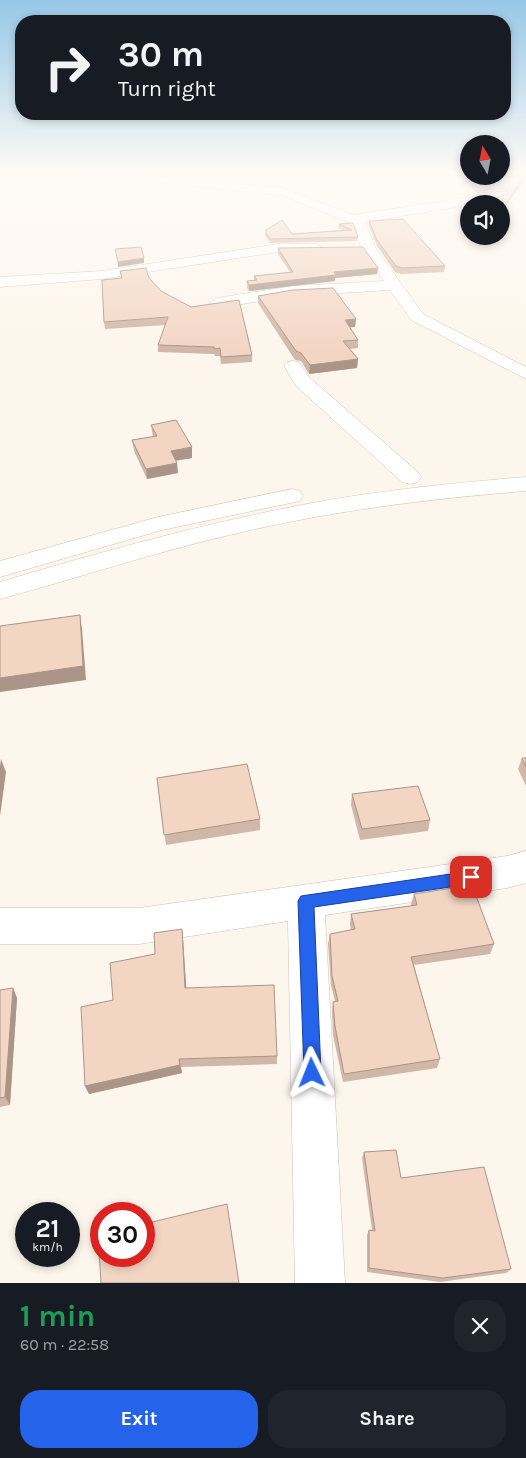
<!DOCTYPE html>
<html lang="en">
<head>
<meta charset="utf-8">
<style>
  :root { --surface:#171b24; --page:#20242c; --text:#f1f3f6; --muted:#9ea1a6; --accent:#2563eb }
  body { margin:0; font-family:Karla,sans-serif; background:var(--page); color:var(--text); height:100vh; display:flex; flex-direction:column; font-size:19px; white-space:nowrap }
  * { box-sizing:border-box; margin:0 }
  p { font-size:16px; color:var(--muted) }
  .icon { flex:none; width:28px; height:28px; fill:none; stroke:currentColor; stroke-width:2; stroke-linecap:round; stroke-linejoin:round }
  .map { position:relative; height:1283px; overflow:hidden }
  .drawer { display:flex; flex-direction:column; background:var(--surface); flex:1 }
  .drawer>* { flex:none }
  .banner { position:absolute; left:15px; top:15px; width:496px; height:105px; border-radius:20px; box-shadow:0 2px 8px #0003; background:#171b24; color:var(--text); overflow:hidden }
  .needle { width:32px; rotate:350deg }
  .controls { position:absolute; left:460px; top:135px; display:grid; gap:10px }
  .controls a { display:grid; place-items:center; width:50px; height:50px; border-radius:50%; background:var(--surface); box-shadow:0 2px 8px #0003; font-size:25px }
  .speed { position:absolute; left:15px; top:1202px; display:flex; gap:10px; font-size:25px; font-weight:700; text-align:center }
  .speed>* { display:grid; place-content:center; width:65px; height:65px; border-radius:50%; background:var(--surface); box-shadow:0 2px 8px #0003; line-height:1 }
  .speed small { font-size:12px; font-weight:400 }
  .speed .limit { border:8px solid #d22; background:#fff; color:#111 }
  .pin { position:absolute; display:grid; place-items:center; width:42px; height:42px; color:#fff; margin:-21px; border-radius:10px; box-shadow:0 2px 8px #0006 }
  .me { position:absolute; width:55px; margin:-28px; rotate:358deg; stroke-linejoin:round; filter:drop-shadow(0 0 4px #0008) }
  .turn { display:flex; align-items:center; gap:18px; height:105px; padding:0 20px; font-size:22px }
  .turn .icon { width:65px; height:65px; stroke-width:2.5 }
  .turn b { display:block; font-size:35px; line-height:42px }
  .round { display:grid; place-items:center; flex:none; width:52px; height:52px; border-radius:20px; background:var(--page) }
  .headline { display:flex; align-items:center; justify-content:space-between; height:85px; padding:0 20px }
  h1 { font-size:30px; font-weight:700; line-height:38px; color:#1e9e55 }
  .primary-button { display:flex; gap:10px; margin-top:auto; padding:10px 20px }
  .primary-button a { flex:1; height:58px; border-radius:20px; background:var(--accent); color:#fff; font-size:20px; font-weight:700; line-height:58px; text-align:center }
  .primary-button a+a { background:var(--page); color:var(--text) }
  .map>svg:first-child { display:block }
</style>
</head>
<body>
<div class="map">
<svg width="526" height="1283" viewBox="0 0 526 1283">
  <rect width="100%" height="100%" fill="#fdf6ec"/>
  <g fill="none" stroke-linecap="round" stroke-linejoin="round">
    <g stroke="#d1beb0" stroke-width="1">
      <g id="street">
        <path d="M79,172H118L283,188L353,215L482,195L504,193L506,196L500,200L365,222L375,247L423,314L526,367V379L411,320L390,290L293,296L217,308L209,303L217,298L293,286L384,281L361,247L353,224L281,195L85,175Z"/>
        <path d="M278,244H316L323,248L316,252H278L102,279L0,287V277L102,271Z"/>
        <path d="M293,361L299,362L310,378L418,472L421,477L418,482L410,484L402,482L296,386L284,366L287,362Z"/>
        <path d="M526,851V883L507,888L325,915L345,1283H295L288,921L139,944H0V908H139L507,856Z"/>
      </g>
    </g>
    <g stroke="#d6c0b0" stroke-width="1">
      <g id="secondary">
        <path d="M526,477V491C427,499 330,511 234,534C155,552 78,578 0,599V582C103,551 206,523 312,503C383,490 454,483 526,477Z"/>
        <path d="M292,489L300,491L303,496L300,501L162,530L0,577V561L158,517Z"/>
      </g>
    </g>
    <use href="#street" fill="#fff" fill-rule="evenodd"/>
    <use href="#secondary" fill="#fff" fill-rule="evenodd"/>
  </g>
  <g fill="#d1b7a8">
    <path d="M461,172H469V176H501L525,179L502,211H501V204H492V199L506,194V192L479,194L465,182V178H468Z"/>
    <path d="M369,221L445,266L444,272L401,274L395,272L377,246L369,226Z"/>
    <path d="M353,223L358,237L357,241L270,243L265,235V231L292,234L343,230L338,228L339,224Z"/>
    <path d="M278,248L377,274L335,278V281L249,291L247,288V281H254V276L290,272L278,254Z"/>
    <path d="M120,271L149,278L161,291L252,355V362L221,364L220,356H215L214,354L158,352V345L166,325L105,329L104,322L121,278Z"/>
    <path d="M258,296L356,319L355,327H350L358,340V348L350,349L358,359L357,368L309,374L301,361L295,360L258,303Z"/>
    <path d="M151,425L192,458L176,461L178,473L147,479L134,451L132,440L153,437Z"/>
    <path d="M522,758H526V786L518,769Z"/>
    <path d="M157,778L260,819V830L166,845Z"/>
    <path d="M352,794L430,820L428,831L360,840L351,805Z"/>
    <path d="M414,894L494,944L490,954L414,965L440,1059L437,1068L343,1082L333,1035L332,1011L333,1002L335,1001L331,985L328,944L330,934L351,930L350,924L351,914L411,906V904Z"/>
    <path d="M182,929L183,939L186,988L277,1056V1064L181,1067L182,1073L89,1094L85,1086L155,954Z"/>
    <path d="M13,988L17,998L10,1105L0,1107V990Z"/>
    <path d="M364,1152L401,1178L511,1269L506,1273L440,1282L367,1272V1235L369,1230H372L362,1158Z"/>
  </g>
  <g fill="#aa9588">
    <path d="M525,175V179L502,211L503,207Z"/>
    <path d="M144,258V263L118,267V262Z"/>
    <path d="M378,268L377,274L335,278V281L249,291V285L334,272Z"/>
    <path d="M356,319L355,327L344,328L345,320Z"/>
    <path d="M358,359L357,368L309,374L310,365Z"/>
    <path d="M192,447V458L172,461L171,451Z"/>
    <path d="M177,463L178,473L147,479L146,469Z"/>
    <path d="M80,615L82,629L86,680L0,692V678Z"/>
    <path d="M1,759L6,772L0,816V766Z"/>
    <path d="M182,929L183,939L187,997L185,988Z"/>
    <path d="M13,988L17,998L10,1105L5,1097Z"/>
    <path d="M179,1059L182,1073L89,1094L85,1086Z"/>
  </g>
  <g fill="#f3d5c3" stroke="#aa9588">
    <path d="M501,172L525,175L503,207L501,206V204H498L492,199L508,194L506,188L480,190L465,178L472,177L471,176H501Z"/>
    <path d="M403,219L445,266L402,268L396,266L377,240L369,221Z"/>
    <path d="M282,220L292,234L352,230L339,224L353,223L358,237L270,239L265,231Z"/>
    <path d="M141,247L144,258L118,262L115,249Z"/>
    <path d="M363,247L378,268L334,272L336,275L249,285L247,281L257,280L254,276L293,272L278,248Z"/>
    <path d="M146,268L149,278L161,291L191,307L239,300L252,355L221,357L220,348L215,349L214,347L158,345L168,317L104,322L102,280L122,278L120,271Z"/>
    <path d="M333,288L356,319L345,320L358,340L343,341L358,359L310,365L301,353L296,351L258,296L293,290Z"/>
    <path d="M176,420L192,447L171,451L177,463L146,469L132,440L157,436L151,425Z"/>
    <path d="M80,615L83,666L0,678V626Z"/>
    <path d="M522,758H526V767Z"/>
    <path d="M247,764L260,819L164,835L157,778Z"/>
    <path d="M418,786L430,820L362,829L352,794Z"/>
    <path d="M472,885L494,944L411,957L440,1059L344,1074L335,1026L333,1002L338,1001L332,976L330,934L355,929L351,914L417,905L414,894Z"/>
    <path d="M182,929L185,988L274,985L277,1056L179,1059L180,1065L85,1086L81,1007L113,1000L110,963L155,954L154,933Z"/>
    <path d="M13,988L5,1097L0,1098V990Z"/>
    <path d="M396,1150L401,1178L484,1167L511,1269L443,1278L369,1268V1230L375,1231L364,1152Z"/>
    <path d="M227,1204L239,1283H101L98,1235L101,1234V1256H144V1224Z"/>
  </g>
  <linearGradient id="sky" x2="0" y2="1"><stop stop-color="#97c7e8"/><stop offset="0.49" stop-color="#fefbf6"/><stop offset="1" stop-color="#fefbf6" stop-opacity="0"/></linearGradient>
  <rect width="526" height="352" fill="url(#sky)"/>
  <path fill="#2563eb" stroke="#184099" d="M471,871L476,873L478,877L476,882L471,884L314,907L321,1073L319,1079L312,1082L306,1079L304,1073L298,901L301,896Z"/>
</svg>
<div class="controls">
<a><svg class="needle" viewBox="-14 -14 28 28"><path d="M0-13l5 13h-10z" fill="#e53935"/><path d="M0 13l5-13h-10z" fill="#9ea1a6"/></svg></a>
<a><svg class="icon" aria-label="sound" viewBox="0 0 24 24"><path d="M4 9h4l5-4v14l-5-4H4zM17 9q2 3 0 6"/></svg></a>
</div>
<div class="speed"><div>21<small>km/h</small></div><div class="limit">30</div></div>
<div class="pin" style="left:471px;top:877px;background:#d93025"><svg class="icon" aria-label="arrive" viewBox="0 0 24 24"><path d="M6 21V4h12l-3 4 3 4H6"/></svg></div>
<svg class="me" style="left:312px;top:1073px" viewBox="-20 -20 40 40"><path d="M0-17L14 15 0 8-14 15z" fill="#2563eb" stroke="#fff" stroke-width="4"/></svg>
<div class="banner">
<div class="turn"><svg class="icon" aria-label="right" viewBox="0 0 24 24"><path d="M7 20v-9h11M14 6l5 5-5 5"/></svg><div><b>30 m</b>Turn right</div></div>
</div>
</div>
<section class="drawer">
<div class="headline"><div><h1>1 min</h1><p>60 m · 22:58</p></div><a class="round"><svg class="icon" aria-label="close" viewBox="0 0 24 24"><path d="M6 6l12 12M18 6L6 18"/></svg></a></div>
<div class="primary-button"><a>Exit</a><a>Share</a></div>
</section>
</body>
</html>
